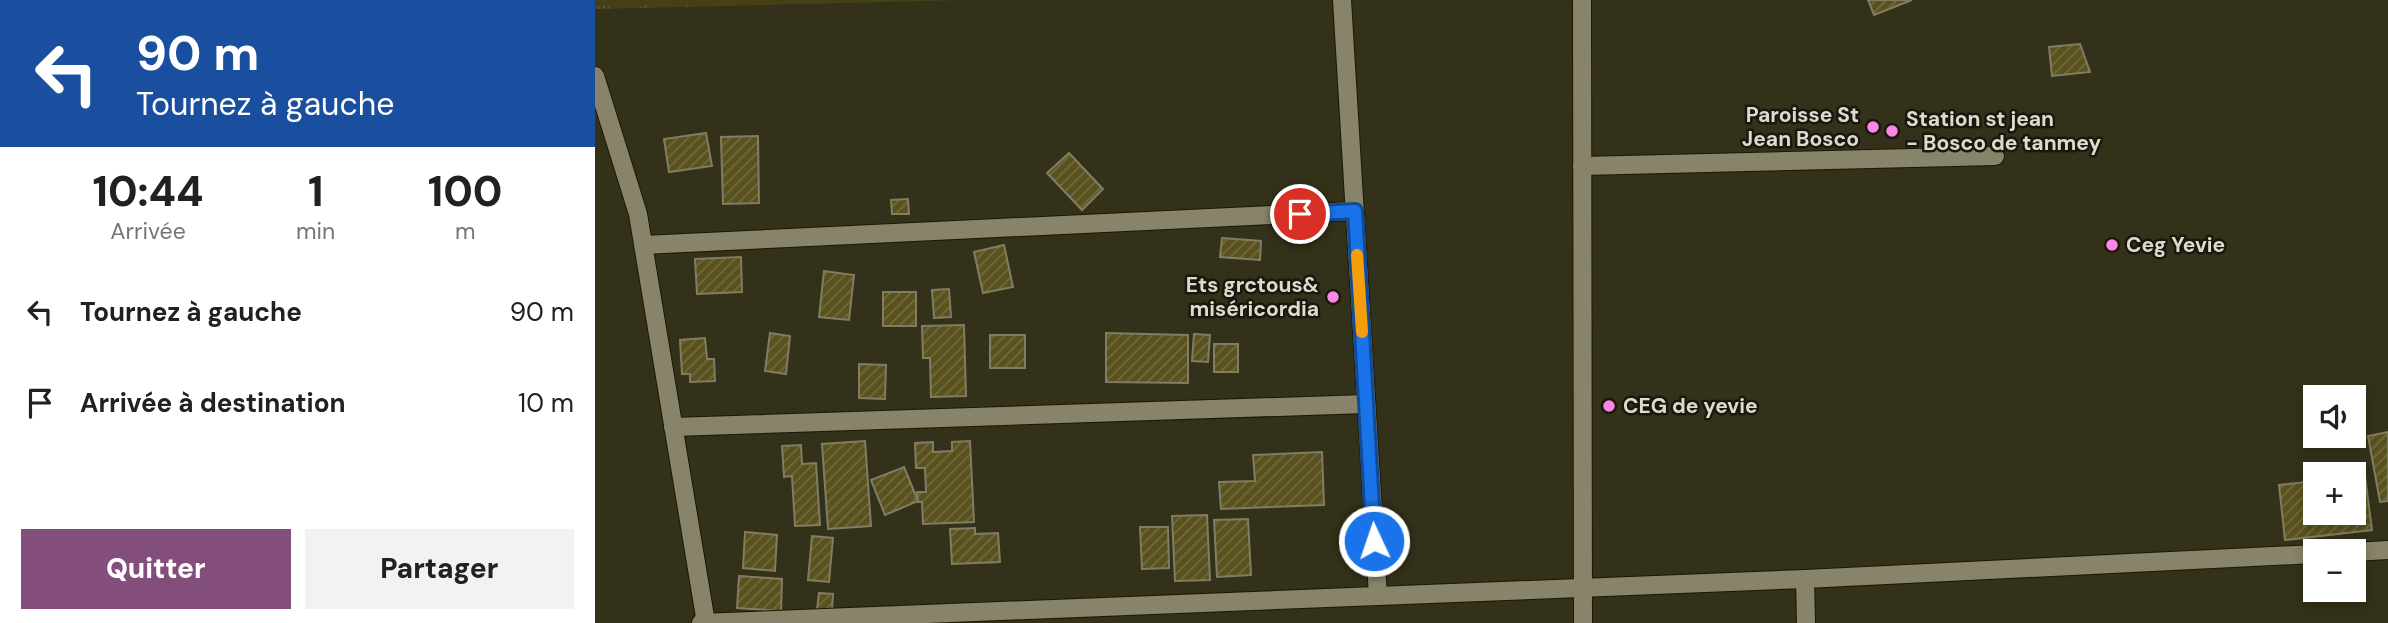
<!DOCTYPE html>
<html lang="fr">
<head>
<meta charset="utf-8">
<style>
  :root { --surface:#fff; --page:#f2f2f2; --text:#202124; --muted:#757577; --accent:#834e7b }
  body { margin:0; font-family:"DM Sans",sans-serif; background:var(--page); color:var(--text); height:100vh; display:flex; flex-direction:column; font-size:26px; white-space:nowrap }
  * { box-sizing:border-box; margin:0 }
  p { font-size:23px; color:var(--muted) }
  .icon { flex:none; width:38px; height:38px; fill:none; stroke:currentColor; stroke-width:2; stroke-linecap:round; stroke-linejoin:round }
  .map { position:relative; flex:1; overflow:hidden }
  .drawer { display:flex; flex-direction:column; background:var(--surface); width:595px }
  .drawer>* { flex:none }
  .banner { background:#1a4fa0; color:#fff; overflow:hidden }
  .fabs { position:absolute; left:1708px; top:385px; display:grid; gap:14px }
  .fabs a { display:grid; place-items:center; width:63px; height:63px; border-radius:0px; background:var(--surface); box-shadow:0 4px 10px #0003; font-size:35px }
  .pin { position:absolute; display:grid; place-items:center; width:60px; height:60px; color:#fff; margin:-30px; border:4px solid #fff; border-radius:50%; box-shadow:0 2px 7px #0007 }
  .me { position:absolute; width:77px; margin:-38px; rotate:357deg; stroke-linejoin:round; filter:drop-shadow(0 0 5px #0008) }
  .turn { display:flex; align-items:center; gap:24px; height:147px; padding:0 21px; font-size:32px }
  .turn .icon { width:91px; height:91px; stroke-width:2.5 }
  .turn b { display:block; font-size:49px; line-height:60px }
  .eta { display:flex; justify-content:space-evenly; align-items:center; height:119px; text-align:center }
  .eta b { font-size:42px; font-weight:800; line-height:49px }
  .button { display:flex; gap:14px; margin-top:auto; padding:14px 21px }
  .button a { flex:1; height:80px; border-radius:0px; background:var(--accent); color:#fff; font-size:28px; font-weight:800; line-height:80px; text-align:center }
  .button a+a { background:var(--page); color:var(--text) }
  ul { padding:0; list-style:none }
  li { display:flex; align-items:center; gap:21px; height:91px; padding:0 21px }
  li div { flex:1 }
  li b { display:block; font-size:26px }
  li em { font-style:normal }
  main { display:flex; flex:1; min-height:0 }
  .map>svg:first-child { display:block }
</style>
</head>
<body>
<main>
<section class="drawer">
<div class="banner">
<div class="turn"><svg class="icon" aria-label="left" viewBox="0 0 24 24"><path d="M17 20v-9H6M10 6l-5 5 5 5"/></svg><div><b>90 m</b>Tournez à gauche</div></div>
</div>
<div class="eta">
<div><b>10:44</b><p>Arrivée</p></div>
<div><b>1</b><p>min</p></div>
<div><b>100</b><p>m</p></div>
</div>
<ul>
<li><svg class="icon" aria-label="left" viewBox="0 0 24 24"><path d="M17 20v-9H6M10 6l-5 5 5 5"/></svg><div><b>Tournez à gauche</b></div><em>90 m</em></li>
<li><svg class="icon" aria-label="arrive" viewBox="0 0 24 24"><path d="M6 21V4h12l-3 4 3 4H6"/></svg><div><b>Arrivée à destination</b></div><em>10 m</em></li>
</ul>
<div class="button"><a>Quitter</a><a>Partager</a></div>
</section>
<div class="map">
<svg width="1793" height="623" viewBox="0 0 1793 623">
  <defs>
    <pattern id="park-tufts" width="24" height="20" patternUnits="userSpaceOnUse" patternTransform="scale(1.75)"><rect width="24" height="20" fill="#464017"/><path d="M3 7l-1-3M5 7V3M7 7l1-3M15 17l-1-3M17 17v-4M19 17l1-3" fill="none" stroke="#605b38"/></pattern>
    <pattern id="building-hatch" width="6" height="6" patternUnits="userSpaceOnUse" patternTransform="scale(1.75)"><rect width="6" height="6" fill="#5a521e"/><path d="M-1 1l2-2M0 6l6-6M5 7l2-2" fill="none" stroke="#716a3e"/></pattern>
  </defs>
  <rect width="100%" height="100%" fill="#34311a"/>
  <path fill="url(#park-tufts)" d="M0,0H369L0,9Z"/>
  <g fill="url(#building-hatch)" stroke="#817d64" stroke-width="2">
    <path d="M1273,0H1317L1279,15Z"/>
    <path d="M1485,44L1495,72L1457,76L1454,47Z"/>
    <path d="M111,133L117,166L74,172L69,139Z"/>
    <path d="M163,136L164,203L128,204L126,137Z"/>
    <path d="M474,153L508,189L487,210L452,173Z"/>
    <path d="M313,199L314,214H297L296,200Z"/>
    <path d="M627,238L666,241L665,260L625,257Z"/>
    <path d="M409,245L418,287L388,293L379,252Z"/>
    <path d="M146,257L147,292L102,294L100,259Z"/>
    <path d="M229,271L259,275L254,320L224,317Z"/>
    <path d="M354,289L356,317L339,318L337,290Z"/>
    <rect x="288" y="292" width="33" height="34"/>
    <path d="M369,325L371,396L336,397L335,358H328L327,326Z"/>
    <path d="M175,333L195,336L191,374L170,371Z"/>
    <path d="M511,333L593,335V383L511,382Z"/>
    <path d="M599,334L615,335L613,362L597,361Z"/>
    <rect x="395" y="335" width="35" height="33"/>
    <path d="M110,338L112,359H119L120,381L95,382V374H87L85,340Z"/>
    <rect x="619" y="344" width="24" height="28"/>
    <path d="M264,364L291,365L290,399L264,398Z"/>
    <path d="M1793,432V501L1785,502L1773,436Z"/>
    <path d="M270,441L276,526L233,529L227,444Z"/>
    <path d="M375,441L379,522L328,524L327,502H323L322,492H331L330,468H321L320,443L338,442V452L357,451V442Z"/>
    <path d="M206,445L207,464L221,463L225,525L200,526L197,476L189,477L187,446Z"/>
    <path d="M727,452L729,505L626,509L624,482L660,481L658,455Z"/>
    <path d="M309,467L323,501L290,515L276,480Z"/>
    <path d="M1770,476L1777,530L1690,540L1684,485L1720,481V513H1759V477Z"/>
    <path d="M612,515L615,580L580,581L577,516Z"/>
    <path d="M653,519L656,575L622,577L619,520Z"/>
    <path d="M545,527H573L574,568L547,569Z"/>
    <path d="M380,528V534L403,533L405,562L357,564L355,529Z"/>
    <path d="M150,532L182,535L180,571L148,568Z"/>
    <path d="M217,536L238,538L234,582L213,580Z"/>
    <path d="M144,576L187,579L186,611L142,608Z"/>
    <path d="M224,593L238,594L237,610L222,609Z"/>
  </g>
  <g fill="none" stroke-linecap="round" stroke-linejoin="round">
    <g stroke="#1c1803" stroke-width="20">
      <g id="minor">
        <path d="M747,0L783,596"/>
        <path d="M987,0L988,623"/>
        <path d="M0,76L43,214L111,623"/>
        <path d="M987,166L1400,156"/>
        <path d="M48,245L759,211"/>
        <path d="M78,427L771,404"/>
        <path d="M1759,552L1793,550"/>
        <path d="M1210,579L1211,623"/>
        <path d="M106,623L1210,579L1720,554"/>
      </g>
    </g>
    <use href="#minor" stroke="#87846a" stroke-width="18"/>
  </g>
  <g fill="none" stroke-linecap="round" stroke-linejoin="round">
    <g stroke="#114b97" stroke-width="18">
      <path id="route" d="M705,214L760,211L779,541"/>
    </g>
    <use href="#route" stroke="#1a73e8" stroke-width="12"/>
    <path stroke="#f59e0b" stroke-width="12" d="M762,255L767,332"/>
  </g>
  <g fill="#fb86e5" stroke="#1a180e" stroke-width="2.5">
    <circle cx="1278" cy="127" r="7"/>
    <circle cx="1297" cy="131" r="7"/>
    <circle cx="1517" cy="245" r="7"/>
    <circle cx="738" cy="297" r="7"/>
    <circle cx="1014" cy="406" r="7"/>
  </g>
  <g text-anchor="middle" stroke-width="5" stroke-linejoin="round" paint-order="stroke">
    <g font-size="21" font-weight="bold" fill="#dddbcd" stroke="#1a180e" text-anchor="start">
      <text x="1264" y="122" text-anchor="end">Paroisse St<tspan x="1264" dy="24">Jean Bosco</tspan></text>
      <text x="1311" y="126">Station st jean<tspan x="1311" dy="24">- Bosco de tanmey</tspan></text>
      <text x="1531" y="252">Ceg Yevie</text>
      <text x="724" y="292" text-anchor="end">Ets grctous&amp;<tspan x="724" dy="24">miséricordia</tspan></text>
      <text x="1028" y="413">CEG de yevie</text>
    </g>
  </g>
</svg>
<div class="fabs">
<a><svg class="icon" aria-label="sound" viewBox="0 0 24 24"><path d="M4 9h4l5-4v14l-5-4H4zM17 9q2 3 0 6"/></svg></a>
<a>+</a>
<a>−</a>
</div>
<div class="pin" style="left:705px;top:214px;background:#d93025"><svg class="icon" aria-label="arrive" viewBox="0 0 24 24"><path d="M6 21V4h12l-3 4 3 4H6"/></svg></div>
<svg class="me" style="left:779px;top:541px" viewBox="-20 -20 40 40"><circle r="17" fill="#1a73e8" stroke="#fff" stroke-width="3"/><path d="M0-11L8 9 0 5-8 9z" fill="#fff"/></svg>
</div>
</main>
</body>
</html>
